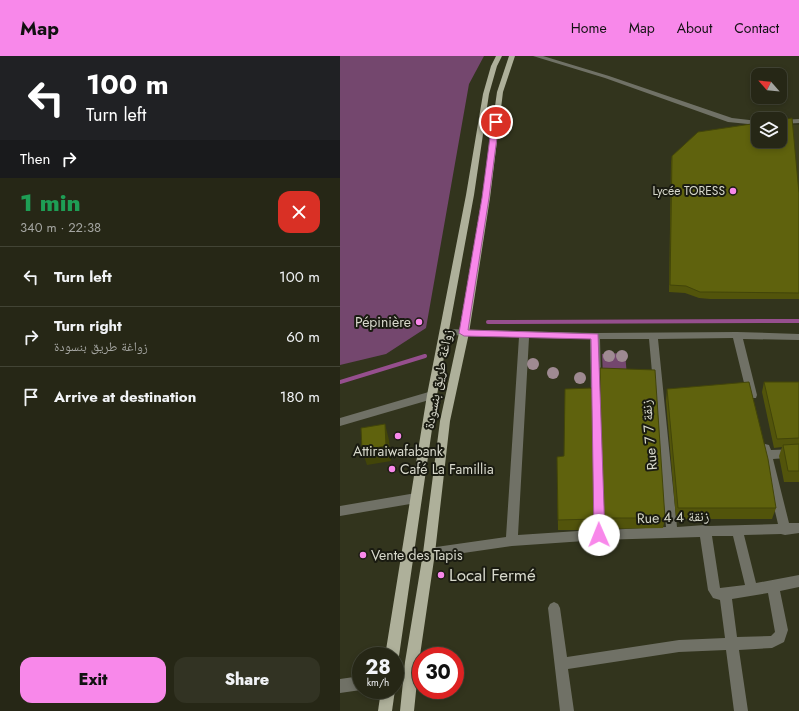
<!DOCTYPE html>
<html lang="en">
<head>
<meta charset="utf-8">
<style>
  :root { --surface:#262716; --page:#323323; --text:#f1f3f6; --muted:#a4a5a1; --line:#424435; --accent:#f888ea }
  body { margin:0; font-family:Jost,"Noto Naskh Arabic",sans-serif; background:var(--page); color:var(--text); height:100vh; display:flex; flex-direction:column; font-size:15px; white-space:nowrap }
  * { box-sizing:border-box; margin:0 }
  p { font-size:13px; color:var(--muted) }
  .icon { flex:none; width:22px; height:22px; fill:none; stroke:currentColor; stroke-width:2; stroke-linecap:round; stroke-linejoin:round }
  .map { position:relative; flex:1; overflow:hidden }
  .drawer { display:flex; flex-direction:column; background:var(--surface); width:340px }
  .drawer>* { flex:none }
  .banner { background:#202124; color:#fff; overflow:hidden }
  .needle { width:26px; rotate:297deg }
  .fabs { position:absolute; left:411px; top:12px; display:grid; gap:8px }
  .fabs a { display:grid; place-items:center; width:36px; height:36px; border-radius:8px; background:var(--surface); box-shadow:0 2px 6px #0003,0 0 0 1px var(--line); font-size:20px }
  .speed { position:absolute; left:12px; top:591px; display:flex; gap:8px; font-size:20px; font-weight:700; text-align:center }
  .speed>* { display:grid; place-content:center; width:52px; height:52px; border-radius:50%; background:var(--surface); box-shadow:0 2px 6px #0003,0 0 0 1px var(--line); line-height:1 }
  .speed small { font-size:10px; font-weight:400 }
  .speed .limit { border:6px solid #d22; background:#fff; color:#111 }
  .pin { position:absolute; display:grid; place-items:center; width:34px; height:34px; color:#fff; margin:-17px; border:2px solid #fff; border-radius:50%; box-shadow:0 1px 4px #0007 }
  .me { position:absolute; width:44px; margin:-22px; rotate:359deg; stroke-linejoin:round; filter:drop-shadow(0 0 3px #0008) }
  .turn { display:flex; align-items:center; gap:14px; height:84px; padding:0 20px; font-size:18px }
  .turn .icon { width:52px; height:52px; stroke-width:2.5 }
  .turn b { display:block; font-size:28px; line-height:34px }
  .then { display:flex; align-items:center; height:38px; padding:0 20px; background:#0003; gap:8px; font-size:15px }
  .round { display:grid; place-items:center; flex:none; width:42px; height:42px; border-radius:12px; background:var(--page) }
  .overview { display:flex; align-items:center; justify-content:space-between; height:68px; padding:0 20px }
  h1 { font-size:24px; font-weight:800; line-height:30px; color:#1e9e55 }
  .button { display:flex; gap:8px; margin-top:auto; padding:8px 20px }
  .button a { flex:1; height:46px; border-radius:12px; background:var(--accent); color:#111; font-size:16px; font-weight:800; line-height:46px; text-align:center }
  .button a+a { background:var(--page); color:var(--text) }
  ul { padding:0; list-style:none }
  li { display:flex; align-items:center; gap:12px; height:60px; padding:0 20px; border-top:1px solid var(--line) }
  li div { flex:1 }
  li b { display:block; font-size:15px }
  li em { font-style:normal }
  header { display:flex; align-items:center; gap:24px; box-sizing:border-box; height:56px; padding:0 20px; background:var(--accent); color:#111 }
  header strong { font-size:19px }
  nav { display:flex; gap:22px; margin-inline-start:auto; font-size:14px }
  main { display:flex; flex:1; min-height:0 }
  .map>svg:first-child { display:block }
</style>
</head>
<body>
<header>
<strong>Map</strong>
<nav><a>Home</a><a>Map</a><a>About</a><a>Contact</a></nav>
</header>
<main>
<section class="drawer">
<div class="banner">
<div class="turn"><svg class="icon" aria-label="left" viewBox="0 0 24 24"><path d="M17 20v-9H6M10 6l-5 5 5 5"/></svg><div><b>100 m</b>Turn left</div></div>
<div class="then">Then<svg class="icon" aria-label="right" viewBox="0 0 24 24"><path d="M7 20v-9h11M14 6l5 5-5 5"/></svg></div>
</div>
<div class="overview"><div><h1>1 min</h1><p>340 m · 22:38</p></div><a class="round" style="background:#d93025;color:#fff"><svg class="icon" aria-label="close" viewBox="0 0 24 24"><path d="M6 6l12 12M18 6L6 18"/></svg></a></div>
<ul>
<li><svg class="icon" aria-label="left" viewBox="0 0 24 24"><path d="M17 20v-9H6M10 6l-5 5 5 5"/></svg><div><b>Turn left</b></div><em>100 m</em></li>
<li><svg class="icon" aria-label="right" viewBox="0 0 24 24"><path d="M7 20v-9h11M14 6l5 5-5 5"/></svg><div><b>Turn right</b><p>زواغة طريق بنسودة</p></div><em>60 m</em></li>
<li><svg class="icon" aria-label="arrive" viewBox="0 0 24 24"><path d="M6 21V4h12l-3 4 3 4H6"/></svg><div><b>Arrive at destination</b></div><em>180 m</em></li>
</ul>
<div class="button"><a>Exit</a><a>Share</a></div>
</section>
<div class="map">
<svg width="459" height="655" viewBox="0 0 459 655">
  <rect width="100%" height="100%" fill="#32341d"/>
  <path fill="#3c3e20" d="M450,69H459V164Z"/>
  <g fill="#74476e">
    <path d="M0,0H144L129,28L86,272L46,298L0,309Z"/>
    <path d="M285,297L287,320H263L262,298Z"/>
  </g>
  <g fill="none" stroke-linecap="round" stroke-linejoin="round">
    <g stroke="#964f8e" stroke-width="4">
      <path d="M148,266L459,265"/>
      <path d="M0,326L85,300"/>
    </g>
    <g fill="#707166" fill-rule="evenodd">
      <path d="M193,0H203L269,20L392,62L418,65V69L388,66L265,22Z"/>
      <path d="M459,63V67L440,68V64Z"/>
      <path d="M105,273L255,277L397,276L459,278V284L403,283L417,339L416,342H408L407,339L393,282L318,283L337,471L365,469L368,470L438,468L420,392L421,389L425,388L429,389L431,394L459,393V401L433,403L449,467H459V477L445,479L441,478L404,479L416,527L459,519V531L440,535L448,574L444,586L432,592L399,594L408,655H394L386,594L339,596L228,613L234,655H220L208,552L210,548L214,546L218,548L220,552L227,601L339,584L385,582L380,544L373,542L368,534L360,481L259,484L172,490L89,502L85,501L83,497L85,493L89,492L166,481L179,281L105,279L100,276ZM189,282L250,283L253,474L178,479ZM260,283H309L326,471L265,474ZM372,480H393L405,529L380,532ZM428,537L435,576L431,580L397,581L392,543Z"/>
      <path d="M92,335L96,336L97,339L96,342L0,370V362Z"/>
      <path d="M76,437L80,439L82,442L80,445L76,447L0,460V450Z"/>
      <path d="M21,620V634L0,637V623Z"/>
    </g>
    <g fill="#aeb09a" fill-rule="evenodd">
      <path d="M156,0H162L157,10L149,38L134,139L97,339L59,600L55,605V600H45L87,339L126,139L143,38L151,10Z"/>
      <path d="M169,0H175L163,36L150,142L129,277L110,365L95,497L79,606L74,655H60L65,606L83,497L100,365L119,277L142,142L157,36Z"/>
      <path d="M41,634H55L52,655H38Z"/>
    </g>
  </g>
  <g fill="#9f8a92">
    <circle cx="269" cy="300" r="6"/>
    <circle cx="282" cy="300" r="6"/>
    <circle cx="193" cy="308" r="6"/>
    <circle cx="213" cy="317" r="6"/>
    <circle cx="240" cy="322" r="6"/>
  </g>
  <g fill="#52540b">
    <path d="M332,100L459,137V243H370L359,242L345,237L329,236L331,106Z"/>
    <path d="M260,312L325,462L323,472L262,473L260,324Z"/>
    <path d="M424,326H459V426H444L439,400L442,391L434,392L422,336Z"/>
    <path d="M327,333L436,452L432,463H336L326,345Z"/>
    <path d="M217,401L256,463V474H218Z"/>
  </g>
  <path fill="#424509" d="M45,368L49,384L51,405L27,409L22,394Z"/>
  <g fill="#5f620d" stroke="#424509">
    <path d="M452,62L459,137V237L371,236H360L346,230L330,229L332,100L358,76L418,67V85H440V64Z"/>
    <path d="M260,312L315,314L325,462H262Z"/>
    <path d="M409,326L428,403L436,452H338L327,333Z"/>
    <path d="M424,326H459V382L437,383Z"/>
    <path d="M252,332L256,463L218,464L217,401L224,400L225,333Z"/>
    <path d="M45,368L46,390L22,394L21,372Z"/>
    <path d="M459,388V415H448L443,389Z"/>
  </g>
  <path fill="#f888ea" stroke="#a15898" d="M156,64L159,66L149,142L128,274L258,278L265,479L263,482L259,483L255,482L254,479L251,283L124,280L119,277L142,142L152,66Z"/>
  <g fill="#f888ea" stroke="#1a1b11" stroke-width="1.5">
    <circle cx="393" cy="135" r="4"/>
    <circle cx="79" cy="266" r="4"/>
    <circle cx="58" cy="380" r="4"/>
    <circle cx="52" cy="413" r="4"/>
    <circle cx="23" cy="499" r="4"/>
    <circle cx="101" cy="519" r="4"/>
  </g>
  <g text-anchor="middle" stroke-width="4" stroke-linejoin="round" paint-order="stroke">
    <g font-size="12" fill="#d8d9cc" stroke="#1a1b11" text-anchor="end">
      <text x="385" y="139">Lycée TORESS</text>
    </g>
    <g font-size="14" fill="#d8d9cc" stroke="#1a1b11" text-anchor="start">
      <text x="71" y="271" text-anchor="end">Pépinière</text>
      <text x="58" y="400" text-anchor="middle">Attiraiwafabank</text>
      <text x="60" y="418">Café La Famillia</text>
      <text x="31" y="504">Vente des Tapis</text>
    </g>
    <g font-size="14" fill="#d8d9cc" stroke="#1a1b11">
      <text transform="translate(98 323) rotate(-79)" y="5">زواغة طريق بنسودة</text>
      <text transform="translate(309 379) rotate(-95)" y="5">Rue 7 زنقة 7</text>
      <text transform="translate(333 461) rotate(-2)" y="5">Rue 4 زنقة 4</text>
    </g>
    <g font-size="17" fill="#d8d9cc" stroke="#1a1b11" text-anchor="start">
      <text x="109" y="525">Local Fermé</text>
    </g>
  </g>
</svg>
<div class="fabs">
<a><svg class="needle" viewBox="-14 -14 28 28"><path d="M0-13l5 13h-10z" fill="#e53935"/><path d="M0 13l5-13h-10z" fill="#a4a5a1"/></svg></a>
<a><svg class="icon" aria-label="layers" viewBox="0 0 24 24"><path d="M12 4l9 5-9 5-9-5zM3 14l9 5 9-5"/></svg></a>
</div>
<div class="speed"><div>28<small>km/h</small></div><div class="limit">30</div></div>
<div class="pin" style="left:156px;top:66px;background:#d93025"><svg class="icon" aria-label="arrive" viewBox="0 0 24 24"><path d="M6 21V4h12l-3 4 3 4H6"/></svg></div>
<svg class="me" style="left:259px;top:479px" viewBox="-20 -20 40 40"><circle r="19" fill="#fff"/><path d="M0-13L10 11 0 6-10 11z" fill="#f888ea"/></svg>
</div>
</main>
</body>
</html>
